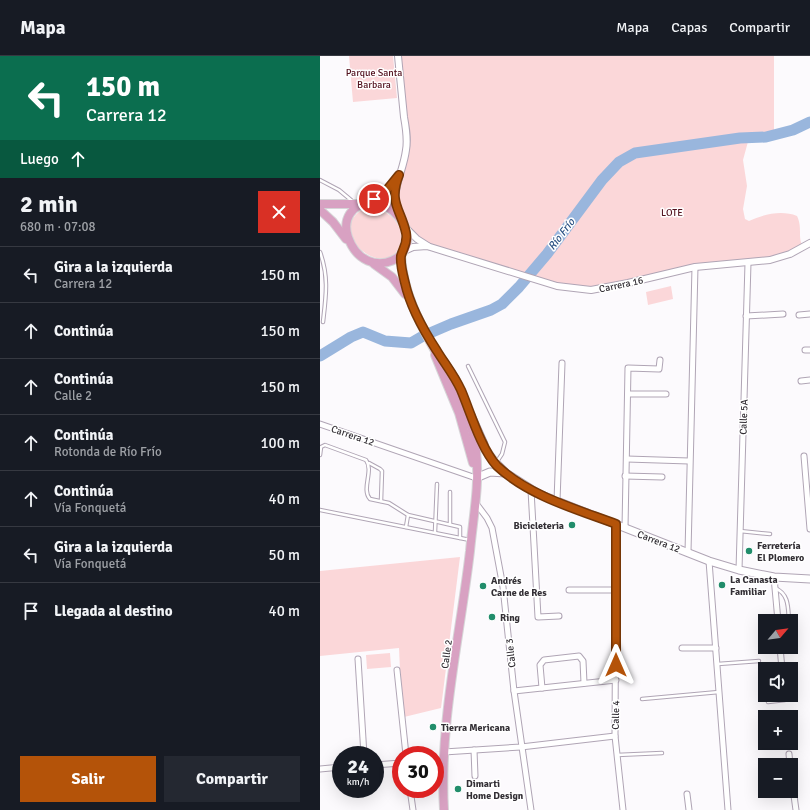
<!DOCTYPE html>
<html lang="es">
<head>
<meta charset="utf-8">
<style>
  :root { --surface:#171b24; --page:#242831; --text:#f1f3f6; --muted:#9ea1a6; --line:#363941; --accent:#b45309 }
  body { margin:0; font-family:Signika,sans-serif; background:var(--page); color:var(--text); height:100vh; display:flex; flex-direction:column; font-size:15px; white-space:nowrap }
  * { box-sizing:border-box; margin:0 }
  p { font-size:13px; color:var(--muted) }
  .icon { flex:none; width:22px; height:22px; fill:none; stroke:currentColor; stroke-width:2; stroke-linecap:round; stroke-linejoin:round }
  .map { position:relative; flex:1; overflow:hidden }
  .drawer { display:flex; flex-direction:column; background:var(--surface); width:320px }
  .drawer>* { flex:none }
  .hud { background:#0b6e4f; color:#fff; overflow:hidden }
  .needle { width:26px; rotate:61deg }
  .tools { position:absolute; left:438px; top:558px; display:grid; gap:8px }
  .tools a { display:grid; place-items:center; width:40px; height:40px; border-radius:0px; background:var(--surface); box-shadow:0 4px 16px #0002; font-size:20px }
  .speed { position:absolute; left:12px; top:690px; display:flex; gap:8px; font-size:20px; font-weight:700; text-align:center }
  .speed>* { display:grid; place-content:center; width:52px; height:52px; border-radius:50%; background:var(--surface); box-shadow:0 4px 16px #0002; line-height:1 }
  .speed small { font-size:10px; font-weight:400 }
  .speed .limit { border:6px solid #d22; background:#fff; color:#111 }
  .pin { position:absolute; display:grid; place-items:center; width:34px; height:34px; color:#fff; margin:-17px; border:2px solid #fff; border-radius:50%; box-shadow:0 1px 4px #0007 }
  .me { position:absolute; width:44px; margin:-22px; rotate:0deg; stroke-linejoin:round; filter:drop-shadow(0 0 3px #0008) }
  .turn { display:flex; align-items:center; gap:14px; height:84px; padding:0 20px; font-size:18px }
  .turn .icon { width:52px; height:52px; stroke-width:2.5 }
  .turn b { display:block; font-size:28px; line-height:34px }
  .then { display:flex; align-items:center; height:38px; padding:0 20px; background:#0003; gap:8px; font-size:15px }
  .round { display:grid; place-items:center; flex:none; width:42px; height:42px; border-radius:0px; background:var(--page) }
  .summary { display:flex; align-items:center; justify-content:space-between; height:68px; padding:0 20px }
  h1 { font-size:24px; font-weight:800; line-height:30px }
  .cta { display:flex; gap:8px; margin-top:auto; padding:8px 20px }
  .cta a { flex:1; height:46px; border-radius:0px; background:var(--accent); color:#fff; font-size:16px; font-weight:800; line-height:46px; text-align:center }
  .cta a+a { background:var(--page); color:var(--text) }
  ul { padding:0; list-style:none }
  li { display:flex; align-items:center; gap:12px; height:56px; padding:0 20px; border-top:1px solid var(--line) }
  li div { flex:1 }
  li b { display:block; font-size:15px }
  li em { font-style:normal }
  header { display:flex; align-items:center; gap:24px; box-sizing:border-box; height:56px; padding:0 20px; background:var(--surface); border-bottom:1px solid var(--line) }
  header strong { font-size:19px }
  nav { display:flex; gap:22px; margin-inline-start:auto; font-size:14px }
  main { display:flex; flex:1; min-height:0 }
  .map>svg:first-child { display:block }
</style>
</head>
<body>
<header>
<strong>Mapa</strong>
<nav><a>Mapa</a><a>Capas</a><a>Compartir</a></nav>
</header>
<main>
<section class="drawer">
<div class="hud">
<div class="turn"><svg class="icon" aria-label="left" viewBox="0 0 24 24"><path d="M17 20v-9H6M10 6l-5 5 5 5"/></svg><div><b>150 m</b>Carrera 12</div></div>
<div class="then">Luego<svg class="icon" aria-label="ahead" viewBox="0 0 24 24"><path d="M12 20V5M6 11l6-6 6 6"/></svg></div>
</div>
<div class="summary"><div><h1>2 min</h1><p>680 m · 07:08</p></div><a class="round" style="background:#d93025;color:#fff"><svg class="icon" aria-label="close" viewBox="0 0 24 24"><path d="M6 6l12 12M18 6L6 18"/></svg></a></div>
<ul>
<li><svg class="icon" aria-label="left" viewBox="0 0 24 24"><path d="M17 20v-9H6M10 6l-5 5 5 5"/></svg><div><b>Gira a la izquierda</b><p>Carrera 12</p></div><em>150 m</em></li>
<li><svg class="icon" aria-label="ahead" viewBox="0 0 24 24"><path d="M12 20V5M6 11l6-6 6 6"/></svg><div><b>Continúa</b></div><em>150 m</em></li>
<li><svg class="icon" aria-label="ahead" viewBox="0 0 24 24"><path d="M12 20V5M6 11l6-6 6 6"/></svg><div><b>Continúa</b><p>Calle 2</p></div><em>150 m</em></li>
<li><svg class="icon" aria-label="ahead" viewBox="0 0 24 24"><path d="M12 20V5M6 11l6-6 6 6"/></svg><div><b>Continúa</b><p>Rotonda de Río Frío</p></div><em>100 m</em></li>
<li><svg class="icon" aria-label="ahead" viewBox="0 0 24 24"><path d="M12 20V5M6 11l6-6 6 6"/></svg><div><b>Continúa</b><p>Vía Fonquetá</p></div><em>40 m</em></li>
<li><svg class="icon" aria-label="left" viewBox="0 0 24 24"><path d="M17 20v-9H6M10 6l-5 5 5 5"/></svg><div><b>Gira a la izquierda</b><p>Vía Fonquetá</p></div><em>50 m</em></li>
<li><svg class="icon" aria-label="arrive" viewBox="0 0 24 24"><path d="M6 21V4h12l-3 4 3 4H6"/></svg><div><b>Llegada al destino</b></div><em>40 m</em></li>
</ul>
<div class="cta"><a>Salir</a><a>Compartir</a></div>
</section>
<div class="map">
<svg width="490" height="754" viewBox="0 0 490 754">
  <rect width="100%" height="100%" fill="#fcfafd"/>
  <g fill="#fbd7d9">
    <path d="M29,0H73L77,42L33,46Z"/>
    <path d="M78,0H454V80L429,82L423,104L427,130L423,153L425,163L429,165C444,158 462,154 477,160C483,173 477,180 483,191L464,200L396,209L308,227L258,234L112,191L90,177L75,144L86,94Z"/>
    <path d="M47,151C68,152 89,170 78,193C63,224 0,174 47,151Z"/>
    <path d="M351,230L353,243L328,249L326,236Z"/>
    <path d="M140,501L121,652L84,661L80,614L79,592L0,600V515Z"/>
    <path d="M70,597L71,611L47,613L46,599Z"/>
  </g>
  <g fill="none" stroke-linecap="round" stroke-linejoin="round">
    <path stroke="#99b6dd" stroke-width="11" d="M0,300L31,281L43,276L65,285L91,287L103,280L131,268L171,254L182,248L199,231L227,198L282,124L299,106L315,97L420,82L446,81L473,74L490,66"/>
    <g stroke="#b0a5b5" stroke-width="4.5">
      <g id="service">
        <path d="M0,124L19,134L31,144"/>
        <path d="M0,196C9,221 6,240 3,266"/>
        <path d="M148,310L185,386L182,398L176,407"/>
        <path d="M0,399L1,391L5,389L46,404C54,415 41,433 50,443L69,447L88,459L140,471V482"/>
        <path d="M49,407L60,413L62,415L61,445"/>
        <path d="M0,454L150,484"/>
        <path d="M130,468V436"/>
        <path d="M86,471L88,459"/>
        <path d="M420,475L450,478"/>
        <path d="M115,476L117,428"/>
        <path d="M455,532C469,538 468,551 469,565"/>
        <path d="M471,584V586"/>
        <path d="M398,608L439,605"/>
        <path d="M447,639L448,646L465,644L464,639"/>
        <path d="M322,643L399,636"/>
        <path d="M297,699L342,697"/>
      </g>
    </g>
    <g stroke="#b0a5b5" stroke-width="7">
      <g id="minor">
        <path d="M479,259L490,258"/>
        <path d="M426,260L463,258"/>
        <path d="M485,294H490"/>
        <path d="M481,325L490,324"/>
        <path d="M308,338H346"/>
        <path d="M0,368L156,422"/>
        <path d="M484,400L490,473"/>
        <path d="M307,403L369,405"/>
        <path d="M305,420L342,421"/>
        <path d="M211,434L218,561L239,560"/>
        <path d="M237,445L242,307"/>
        <path d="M155,446L167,462L172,472L183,531L194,635L211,754"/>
        <path d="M296,468L295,680L303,754"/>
        <path d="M305,472L308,312L339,313L340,304"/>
        <path d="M368,496L375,211"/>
        <path d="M389,505L408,754"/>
        <path d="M419,514L428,207"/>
        <path d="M454,521L458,565"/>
        <path d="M249,534H295"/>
        <path d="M460,591L462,613"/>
        <path d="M362,592H396"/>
        <path d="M38,603L44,699"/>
        <path d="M77,614L86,699"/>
        <path d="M222,632L220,609L224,604L259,600L263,605L264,627"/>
        <path d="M194,635L296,624"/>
        <path d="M154,694L155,720"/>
        <path d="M124,696L201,691L295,680"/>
        <path d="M469,698L470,709"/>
        <path d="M55,709L81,707"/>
        <path d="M0,713L21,711"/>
        <path d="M471,718L476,754"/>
        <path d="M90,733L93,754"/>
        <path d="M367,738L369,754"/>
      </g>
    </g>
    <g stroke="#b0a5b5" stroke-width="8">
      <g id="tertiary">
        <path d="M78,0C80,20 82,41 84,61C86,72 88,83 86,94C83,118 69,136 79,159"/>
        <path d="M49,146L66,135L76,124"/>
        <path d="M86,172L97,183L108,190"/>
        <path d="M84,195L93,191L107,190L237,230L271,234L308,227L375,211L450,204L470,198L490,187"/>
      </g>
    </g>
    <g stroke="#b0a5b5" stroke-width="9">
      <g id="secondary">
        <path d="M123,304L136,324L145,346"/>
        <path d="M151,359L164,388"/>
        <path d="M173,404L186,417L219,438L389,505L419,514L454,521L490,523"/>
        <path d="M156,422L170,416L185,417"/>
      </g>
    </g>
    <g stroke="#d6d5d7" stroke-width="10">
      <g id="primary">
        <path d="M51,146C62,147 71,152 78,160C112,201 45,231 28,181C22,163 32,148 51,146Z"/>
        <path d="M0,148H39"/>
        <path d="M0,154L13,166L26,183"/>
        <path d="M81,199C84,271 147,323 156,395C160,428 153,462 150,495C140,581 119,667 124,754"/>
        <path d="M54,208L72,221L85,238"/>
        <path d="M115,299L139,357L153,407"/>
        <path d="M155,380L176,408"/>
      </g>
    </g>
    <use href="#service" stroke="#fff" stroke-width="2.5"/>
    <use href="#minor" stroke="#fff" stroke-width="5"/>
    <use href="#tertiary" stroke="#fff" stroke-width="6"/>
    <use href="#secondary" stroke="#fff" stroke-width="7"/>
    <use href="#primary" stroke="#d8a1c2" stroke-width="8"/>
  </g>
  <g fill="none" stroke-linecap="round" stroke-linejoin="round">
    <g stroke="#753606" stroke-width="10">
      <path id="route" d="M54,143L66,135L79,119C68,147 81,153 86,177C88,187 83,192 81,200C80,208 83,219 85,227C90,250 104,275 117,295C125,308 134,319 141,334C150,355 161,393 177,410C209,440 256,453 296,468V609"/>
    </g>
    <use href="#route" stroke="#b45309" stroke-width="7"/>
  </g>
  <g fill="#218d6b" stroke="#fff" stroke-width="1.5">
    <circle cx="252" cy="469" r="4"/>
    <circle cx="429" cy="495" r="4"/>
    <circle cx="402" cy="529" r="4"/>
    <circle cx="163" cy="530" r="4"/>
    <circle cx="172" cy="561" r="4"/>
    <circle cx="113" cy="671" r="4"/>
    <circle cx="138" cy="733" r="4"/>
  </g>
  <g text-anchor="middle" stroke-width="3" stroke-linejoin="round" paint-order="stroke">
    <g font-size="10" fill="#51101d" stroke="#fff">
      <text x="54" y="20">Parque Santa<tspan x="54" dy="12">Barbara</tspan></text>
      <text x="352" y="160">LOTE</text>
    </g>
    <g font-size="10" fill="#332f35" stroke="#fff">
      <text transform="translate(301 228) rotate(-12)" y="4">Carrera 16</text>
      <text transform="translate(423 361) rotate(-88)" y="4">Calle 5A</text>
      <text transform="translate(33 379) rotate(19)" y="4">Carrera 12</text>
      <text transform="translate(339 485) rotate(21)" y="4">Carrera 12</text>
      <text transform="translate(190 597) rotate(-96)" y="4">Calle 3</text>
      <text transform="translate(126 598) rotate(-82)" y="4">Calle 2</text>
      <text transform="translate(295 659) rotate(-89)" y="4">Calle 4</text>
    </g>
    <g font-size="10" font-weight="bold" fill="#332f35" stroke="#fff" text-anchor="start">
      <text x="244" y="473" text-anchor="end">Bicicleteria</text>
      <text x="437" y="493">Ferretería<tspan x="437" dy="12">El Plomero</tspan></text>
      <text x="410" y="527">La Canasta<tspan x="410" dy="12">Familiar</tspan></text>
      <text x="171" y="528">Andrés<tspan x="171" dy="12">Carne de Res</tspan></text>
      <text x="180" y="565">Ring</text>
      <text x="121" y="675">Tierra Mericana</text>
      <text x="146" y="731">Dimarti<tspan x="146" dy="12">Home Design</tspan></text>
    </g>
    <g font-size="11" font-style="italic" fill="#2b5284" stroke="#fff">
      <text transform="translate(241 178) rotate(-53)" y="4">Río Frío</text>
    </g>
  </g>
</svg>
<div class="tools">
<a><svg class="needle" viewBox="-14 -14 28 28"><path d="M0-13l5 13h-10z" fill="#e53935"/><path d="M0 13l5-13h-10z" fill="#9ea1a6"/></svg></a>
<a><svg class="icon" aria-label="sound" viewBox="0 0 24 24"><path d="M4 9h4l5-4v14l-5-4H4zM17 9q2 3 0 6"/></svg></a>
<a>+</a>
<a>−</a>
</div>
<div class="speed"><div>24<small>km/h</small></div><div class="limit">30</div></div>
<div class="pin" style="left:54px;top:143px;background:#d93025"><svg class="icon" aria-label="arrive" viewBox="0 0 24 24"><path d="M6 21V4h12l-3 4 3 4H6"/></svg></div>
<svg class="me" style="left:296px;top:609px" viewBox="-20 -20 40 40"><path d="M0-17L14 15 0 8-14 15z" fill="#b45309" stroke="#fff" stroke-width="4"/></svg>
</div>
</main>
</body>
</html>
